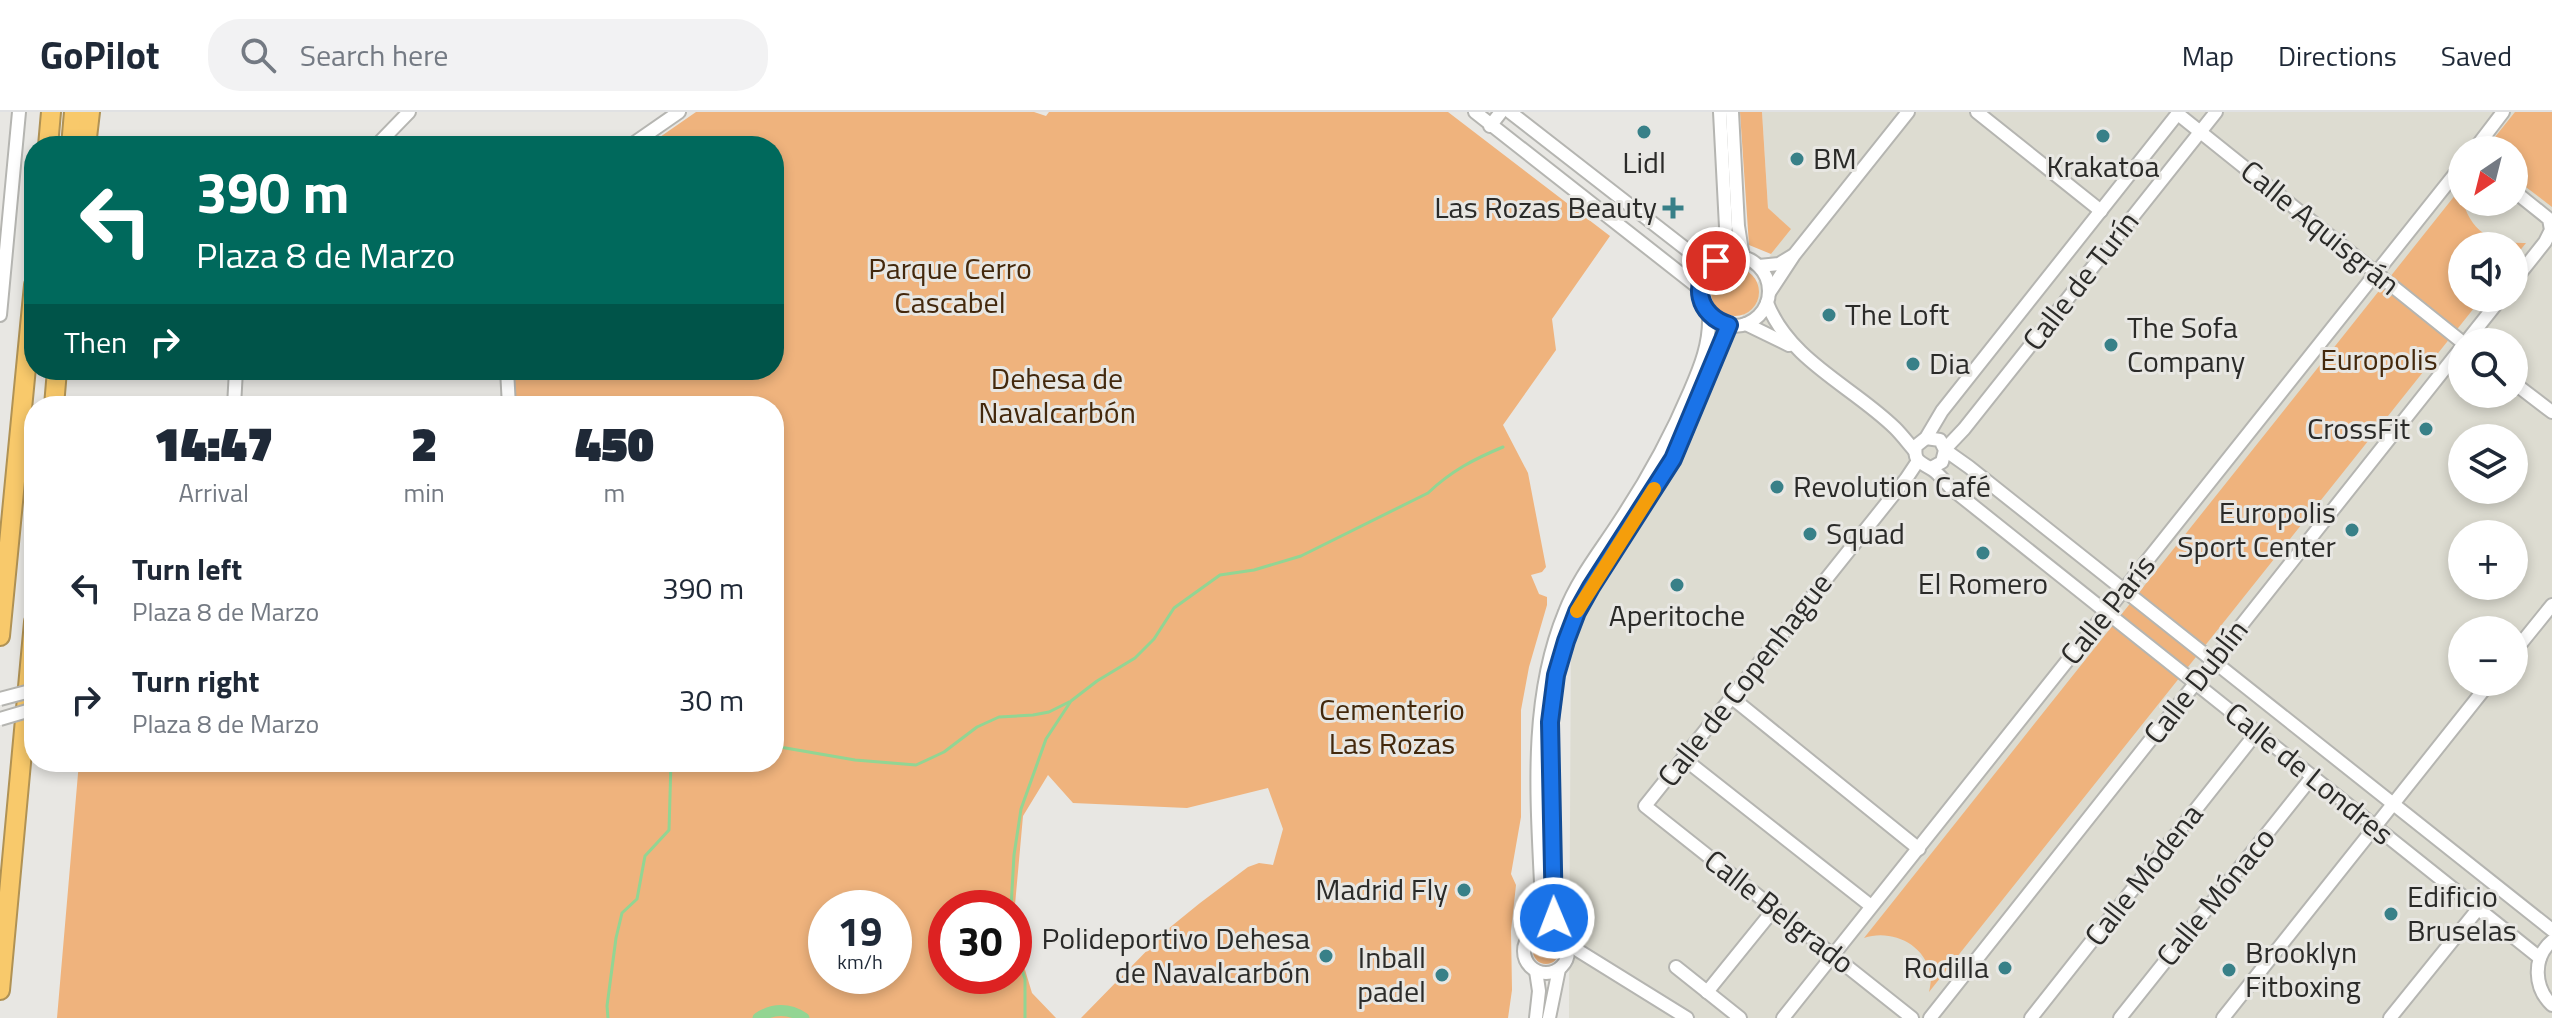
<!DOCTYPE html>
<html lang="en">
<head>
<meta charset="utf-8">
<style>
  :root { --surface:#fff; --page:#f2f2f3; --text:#1f2937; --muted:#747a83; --line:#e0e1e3 }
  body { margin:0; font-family:"Titillium Web",sans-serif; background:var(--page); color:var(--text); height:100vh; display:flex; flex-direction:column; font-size:30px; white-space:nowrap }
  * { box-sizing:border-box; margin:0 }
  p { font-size:26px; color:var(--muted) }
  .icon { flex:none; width:44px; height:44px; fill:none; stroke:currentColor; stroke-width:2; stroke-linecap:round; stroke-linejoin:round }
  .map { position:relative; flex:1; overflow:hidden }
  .panel { position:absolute; left:24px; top:284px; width:760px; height:376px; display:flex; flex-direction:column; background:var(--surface); border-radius:32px; box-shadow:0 4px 12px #0003 }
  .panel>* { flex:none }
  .top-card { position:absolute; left:24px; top:24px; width:760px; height:244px; border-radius:32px; box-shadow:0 4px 12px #0003; background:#00695c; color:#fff; overflow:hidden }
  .needle { width:52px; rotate:215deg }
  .fabs { position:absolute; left:2448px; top:24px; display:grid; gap:16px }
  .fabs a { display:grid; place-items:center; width:80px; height:80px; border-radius:50%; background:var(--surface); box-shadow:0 4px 12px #0003; font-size:40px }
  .speed { position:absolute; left:808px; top:778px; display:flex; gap:16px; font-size:40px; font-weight:700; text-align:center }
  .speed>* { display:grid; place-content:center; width:104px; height:104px; border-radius:50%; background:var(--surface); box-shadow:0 4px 12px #0003; line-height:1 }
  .speed small { font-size:20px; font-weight:400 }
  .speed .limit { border:12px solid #d22; background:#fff; color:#111 }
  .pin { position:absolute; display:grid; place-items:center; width:68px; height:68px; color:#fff; margin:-34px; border:4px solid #fff; border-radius:50%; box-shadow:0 2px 8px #0007 }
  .me { position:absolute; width:88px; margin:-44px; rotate:359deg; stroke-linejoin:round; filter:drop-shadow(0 0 6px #0008) }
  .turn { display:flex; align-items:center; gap:28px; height:168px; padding:0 40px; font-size:36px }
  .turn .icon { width:104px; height:104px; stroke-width:2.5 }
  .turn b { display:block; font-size:56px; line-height:68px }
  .then { display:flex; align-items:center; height:76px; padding:0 40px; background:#0003; gap:16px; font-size:30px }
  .eta { display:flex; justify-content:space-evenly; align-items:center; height:136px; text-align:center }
  .eta b { font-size:48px; font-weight:800; line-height:56px }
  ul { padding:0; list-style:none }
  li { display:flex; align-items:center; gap:24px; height:112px; padding:0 40px }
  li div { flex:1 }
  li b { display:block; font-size:30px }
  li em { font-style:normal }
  header { display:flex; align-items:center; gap:48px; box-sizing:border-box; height:112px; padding:0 40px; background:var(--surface); border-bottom:2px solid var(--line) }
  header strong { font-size:38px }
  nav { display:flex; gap:44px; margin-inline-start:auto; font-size:28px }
  .search { width:560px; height:72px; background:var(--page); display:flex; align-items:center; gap:20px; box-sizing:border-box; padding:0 28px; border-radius:32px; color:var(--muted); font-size:30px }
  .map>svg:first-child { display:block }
</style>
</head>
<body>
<header>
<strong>GoPilot</strong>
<div class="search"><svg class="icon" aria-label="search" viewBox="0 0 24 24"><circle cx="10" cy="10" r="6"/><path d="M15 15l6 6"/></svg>Search here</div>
<nav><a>Map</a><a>Directions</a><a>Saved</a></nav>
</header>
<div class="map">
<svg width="2552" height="906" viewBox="0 0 2552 906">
  <rect width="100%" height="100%" fill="#e8e7e3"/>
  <path fill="#dddcd1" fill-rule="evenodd" d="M1762,0H2552V906H1569L1571,518L1690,319L1771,142L1790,117L1768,96ZM2462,38H2514V90H2462ZM2462,134H2514V186H2462ZM2462,230H2514V282H2462ZM2462,326H2514V378H2462ZM2462,422H2514V474H2462ZM2462,518H2514V570H2462Z"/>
  <g fill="#efb37d" fill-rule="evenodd">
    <path d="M696,0H1034L1046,4L1049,0H1448L1610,124L1552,207L1556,238L1503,313L1528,361L1546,455L1542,460L1531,463L1539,482L1547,485V493L1529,555L1521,598V705L1511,762L1516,773L1511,819L1512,878L1508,906H1081L1168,817L1200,791L1248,755L1259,751L1273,753L1283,717L1268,676L1187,696L1073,691L1048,663L1023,704L1014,804V796H946V864H1014V821L1032,881L1056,906H57L79,650H774V294H513V258H774V34H647ZM826,796H894V864H826Z"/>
    <path d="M1740,0H1762L1768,96L1791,117L1771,142L1749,133Z"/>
    <path d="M2515,0H2552V95L2514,66V38H2488L2491,30Z"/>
    <path d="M2460,77C2467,116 2486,132 2526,131L2514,146V134H2462V186H2482L1929,880C1930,875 1932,867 1930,861C1924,831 1890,817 1864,826Z"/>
    <circle cx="1735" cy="180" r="24"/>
    <circle cx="1546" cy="839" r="13"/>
  </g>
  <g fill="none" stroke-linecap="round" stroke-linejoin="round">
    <g stroke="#92d593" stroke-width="3">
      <path d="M774,634L855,648L916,653L944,640L977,615L999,605L1033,603L1049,600L1069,590"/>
      <path d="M1011,796L1014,743L1021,697L1046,627L1071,589L1097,569L1135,546L1154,527L1174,496L1220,463L1254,458L1301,444L1428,381C1451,359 1474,347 1503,335"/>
      <path d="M1014,834L1025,867V906"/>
      <path d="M608,906L607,894L616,826L622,801L637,787L645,744L669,718L671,650"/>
    </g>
    <path stroke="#92d593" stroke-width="11" d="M758,906C773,896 789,896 804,906"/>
    <g stroke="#b5b5b1" stroke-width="16">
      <g id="minor">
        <path d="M1475,0L1699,176"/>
        <path d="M1510,0L1686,137L1701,148L1712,152"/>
        <path d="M1720,0L1726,115L1721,146"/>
        <path d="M1732,0L1738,114L1743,145"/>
        <path d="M1977,0L2101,99"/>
        <path d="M2179,0L1942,299L1926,326L1916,334C1913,351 1922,350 1933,358C1940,363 1946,371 1952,377L2540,846"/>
        <path d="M2178,2L2462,230"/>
        <path d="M1490,14L1501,0"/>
        <path d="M376,34L409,0"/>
        <path d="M630,34L679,0"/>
        <path d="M2474,38L2503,0"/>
        <path d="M2514,79L2549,107L2551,118L2545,130L2514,169"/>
        <circle cx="1734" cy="179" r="35"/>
        <path d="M1759,154L1779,152L1792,144"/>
        <path d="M1769,181L1794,143L1908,0"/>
        <path d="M1767,191C1790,249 1852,274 1895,316C1902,323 1908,331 1915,339"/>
        <path d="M0,203L19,0"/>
        <path d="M1746,212L1789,233"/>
        <path d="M2466,230L2501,186"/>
        <path d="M507,258L509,294"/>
        <path d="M2514,271L2552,300"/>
        <path d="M234,294L236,258"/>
        <path d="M1926,326L1940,328L1945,338L1942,350L1931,356"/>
        <path d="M1945,337L1964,317L2216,0"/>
        <path d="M1945,338L1969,355L2552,818"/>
        <path d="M2514,540L2552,493"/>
        <path d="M1731,585L1919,737"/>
        <path d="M1683,646L1871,794"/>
        <circle cx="1546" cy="839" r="22"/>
        <path d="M1538,818L1542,793C1538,695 1527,592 1565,500C1578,466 1602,437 1621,407C1648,366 1671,324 1690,279C1701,254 1710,231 1709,204"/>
        <path d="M1556,819C1551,788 1553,755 1552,722C1551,647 1545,573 1576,502C1601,446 1644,400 1673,347C1696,305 1707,257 1729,213"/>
        <path d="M2552,829C2532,846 2534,876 2552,893"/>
        <path d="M1566,831L1687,906"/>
        <path d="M1676,855L1740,906"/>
        <path d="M1536,859L1539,879L1536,906"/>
        <path d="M1707,880L1775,796"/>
        <path d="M1549,906L1559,857"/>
        <path d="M1783,906L2462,53"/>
        <path d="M1912,906L1645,694L1906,367L1918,349"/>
        <path d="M1930,906L2462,235"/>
        <path d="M2031,906L2257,620"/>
        <path d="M2120,906L2312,665"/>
        <path d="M2223,906L2490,570"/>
        <path d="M2390,906L2478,797"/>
      </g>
    </g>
    <g stroke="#b09254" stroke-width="22">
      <g id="highway">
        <path d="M48,34L51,0"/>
        <path d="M71,34L74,0"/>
        <path d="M86,34L90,0"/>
        <path d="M54,294L57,258"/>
        <path d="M0,524L34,173"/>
        <path d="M0,878L34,510"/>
      </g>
    </g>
    <use href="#minor" stroke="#fff" stroke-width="12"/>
    <use href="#highway" stroke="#f8c96b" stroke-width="18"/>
    <g stroke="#b5b5b1" stroke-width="16" stroke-linecap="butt">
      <g id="minor-bridge">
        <path d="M0,587L34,578"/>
        <path d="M0,607L34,597"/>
      </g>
    </g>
    <use href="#minor-bridge" stroke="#fff" stroke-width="12"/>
  </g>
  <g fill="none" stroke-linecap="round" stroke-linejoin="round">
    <g stroke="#114b97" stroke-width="20">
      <path id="route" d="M1554,806L1550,610L1556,563L1566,529L1577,500L1591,475L1673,347L1729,213C1698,204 1689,170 1716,149"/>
    </g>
    <use href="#route" stroke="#1a73e8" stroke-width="14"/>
    <path stroke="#f59e0b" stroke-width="14" d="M1577,499L1654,377"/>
  </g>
  <g fill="#388088" stroke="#e8e7e3" stroke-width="3">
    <circle cx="1644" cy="20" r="8"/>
    <circle cx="2103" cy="24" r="8"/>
    <circle cx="1797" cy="47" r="8"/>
    <path d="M1669 84h8v8h8v8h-8v8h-8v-8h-8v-8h8z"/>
    <circle cx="1829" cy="203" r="8"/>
    <circle cx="2111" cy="233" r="8"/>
    <circle cx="1913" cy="252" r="8"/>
    <circle cx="2426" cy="317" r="8"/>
    <circle cx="1777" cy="375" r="8"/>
    <circle cx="2352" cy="418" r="8"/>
    <circle cx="1810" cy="422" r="8"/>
    <circle cx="1983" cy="441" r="8"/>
    <circle cx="1677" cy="473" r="8"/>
    <circle cx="1464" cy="778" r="8"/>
    <circle cx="2391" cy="802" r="8"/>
    <circle cx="1326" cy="844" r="8"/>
    <circle cx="2005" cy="856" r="8"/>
    <circle cx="2229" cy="858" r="8"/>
    <circle cx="1442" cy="863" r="8"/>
  </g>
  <g text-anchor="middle" stroke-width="6" stroke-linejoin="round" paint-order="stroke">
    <g font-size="30" fill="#2b2b29" stroke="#e8e7e3" text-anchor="start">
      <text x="1813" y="57">BM</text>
      <text x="1644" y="61" text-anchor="middle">Lidl</text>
      <text x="2103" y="65" text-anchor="middle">Krakatoa</text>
      <text x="1657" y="106" text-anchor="end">Las Rozas Beauty</text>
      <text x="1845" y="213">The Loft</text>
      <text x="2127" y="226">The Sofa<tspan x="2127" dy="34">Company</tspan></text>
      <text x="1929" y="262">Dia</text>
      <text x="2410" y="327" text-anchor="end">CrossFit</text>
      <text x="1793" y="385">Revolution Café</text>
      <text x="2336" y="411" text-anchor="end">Europolis<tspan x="2336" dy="34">Sport Center</tspan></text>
      <text x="1826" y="432">Squad</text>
      <text x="1983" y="482" text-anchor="middle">El Romero</text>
      <text x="1677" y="514" text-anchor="middle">Aperitoche</text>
      <text x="1448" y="788" text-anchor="end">Madrid Fly</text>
      <text x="2407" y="795">Edificio<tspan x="2407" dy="34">Bruselas</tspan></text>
      <text x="1310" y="837" text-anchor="end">Polideportivo Dehesa<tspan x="1310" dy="34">de Navalcarbón</tspan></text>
      <text x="2245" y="851">Brooklyn<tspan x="2245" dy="34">Fitboxing</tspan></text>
      <text x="1426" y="856" text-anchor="end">Inball<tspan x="1426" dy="34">padel</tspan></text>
      <text x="1989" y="866" text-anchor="end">Rodilla</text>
    </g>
    <g font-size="30" fill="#2b2b29" stroke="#e8e7e3">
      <text transform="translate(2320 116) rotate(39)" y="10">Calle Aquisgrán</text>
      <text transform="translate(2081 169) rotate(-52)" y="10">Calle de Turín</text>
      <text transform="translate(2108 498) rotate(-51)" y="10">Calle París</text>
      <text transform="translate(1745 568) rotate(-52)" y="10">Calle de Copenhague</text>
      <text transform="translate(2196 570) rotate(-52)" y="10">Calle Dublín</text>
      <text transform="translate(2309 662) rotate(39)" y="10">Calle de Londres</text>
      <text transform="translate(2144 763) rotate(-52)" y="10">Calle Módena</text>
      <text transform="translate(2216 785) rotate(-51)" y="10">Calle Mónaco</text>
      <text transform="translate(1779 800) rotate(38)" y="10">Calle Belgrado</text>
    </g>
    <g font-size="30" fill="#43280c" stroke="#e8e7e3">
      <text x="950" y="167">Parque Cerro<tspan x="950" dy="34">Cascabel</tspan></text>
      <text x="2379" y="258">Europolis</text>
      <text x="1057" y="277">Dehesa de<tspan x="1057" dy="34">Navalcarbón</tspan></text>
      <text x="1392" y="608">Cementerio<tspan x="1392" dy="34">Las Rozas</tspan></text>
    </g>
  </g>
</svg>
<div class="fabs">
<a><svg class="needle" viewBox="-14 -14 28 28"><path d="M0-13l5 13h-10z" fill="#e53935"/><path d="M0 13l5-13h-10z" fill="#747a83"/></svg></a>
<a><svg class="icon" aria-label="sound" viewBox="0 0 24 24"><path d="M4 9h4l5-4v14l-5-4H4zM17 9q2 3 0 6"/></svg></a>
<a><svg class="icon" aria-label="search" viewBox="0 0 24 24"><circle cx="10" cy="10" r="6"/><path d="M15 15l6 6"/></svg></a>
<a><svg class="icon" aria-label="layers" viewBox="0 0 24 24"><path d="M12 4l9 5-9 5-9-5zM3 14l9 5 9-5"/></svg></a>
<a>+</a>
<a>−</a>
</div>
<div class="speed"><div>19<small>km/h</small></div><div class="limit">30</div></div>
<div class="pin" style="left:1716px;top:149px;background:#d93025"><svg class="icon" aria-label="arrive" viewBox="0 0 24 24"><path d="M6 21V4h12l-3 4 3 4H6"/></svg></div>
<svg class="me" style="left:1554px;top:806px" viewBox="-20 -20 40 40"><circle r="17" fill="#1a73e8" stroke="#fff" stroke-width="3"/><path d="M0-11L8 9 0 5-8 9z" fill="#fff"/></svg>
<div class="top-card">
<div class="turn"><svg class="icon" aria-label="left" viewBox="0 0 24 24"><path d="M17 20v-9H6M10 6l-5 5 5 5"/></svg><div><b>390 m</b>Plaza 8 de Marzo</div></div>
<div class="then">Then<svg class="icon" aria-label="right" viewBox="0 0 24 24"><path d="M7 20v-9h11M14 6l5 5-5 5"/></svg></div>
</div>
<section class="panel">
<div class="eta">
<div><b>14:47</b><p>Arrival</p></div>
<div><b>2</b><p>min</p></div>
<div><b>450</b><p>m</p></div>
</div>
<ul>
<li><svg class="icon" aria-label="left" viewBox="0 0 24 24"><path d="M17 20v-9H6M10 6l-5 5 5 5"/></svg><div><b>Turn left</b><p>Plaza 8 de Marzo</p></div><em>390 m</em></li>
<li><svg class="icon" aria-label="right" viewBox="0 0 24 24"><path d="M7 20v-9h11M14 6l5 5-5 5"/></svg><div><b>Turn right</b><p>Plaza 8 de Marzo</p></div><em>30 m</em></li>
</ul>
</section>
</div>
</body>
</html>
